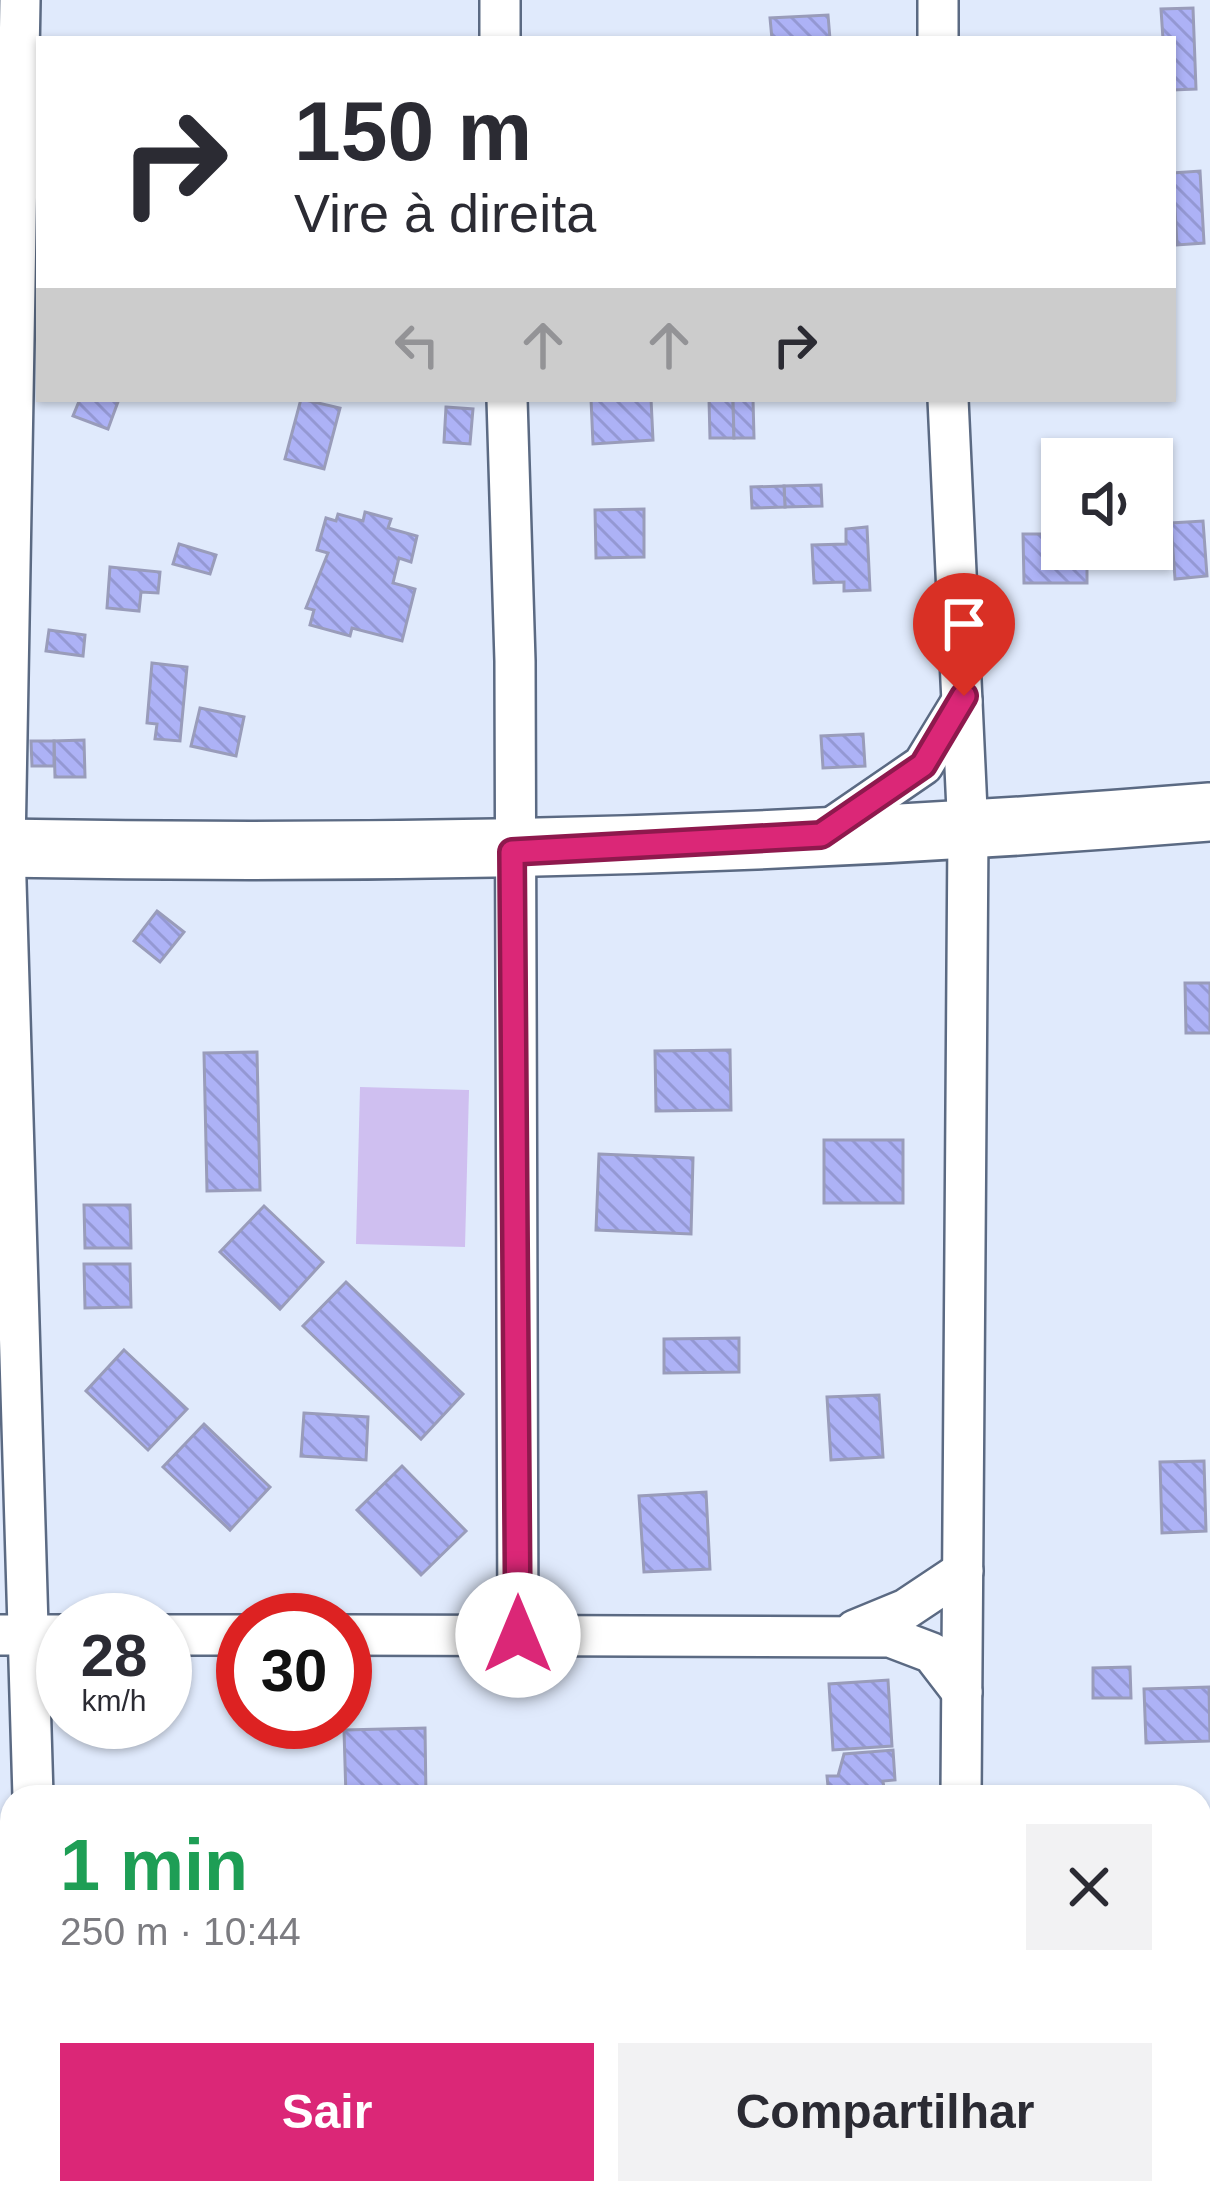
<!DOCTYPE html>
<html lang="pt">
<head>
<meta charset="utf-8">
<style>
  :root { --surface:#fff; --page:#f2f2f3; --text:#2b2b33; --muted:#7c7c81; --accent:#db2777 }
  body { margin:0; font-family:Helvetica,sans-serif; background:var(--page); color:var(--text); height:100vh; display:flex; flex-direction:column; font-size:45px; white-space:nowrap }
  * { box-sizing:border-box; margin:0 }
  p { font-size:39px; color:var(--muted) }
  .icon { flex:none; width:66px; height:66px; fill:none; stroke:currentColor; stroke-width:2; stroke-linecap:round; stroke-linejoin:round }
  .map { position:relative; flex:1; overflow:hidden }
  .sheet { position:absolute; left:0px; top:1785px; width:1212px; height:420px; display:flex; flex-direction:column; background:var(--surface); border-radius:36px 36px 0 0; box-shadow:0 3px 9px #0004 }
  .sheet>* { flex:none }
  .top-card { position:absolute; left:36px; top:36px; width:1140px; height:366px; border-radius:0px; box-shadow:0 3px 9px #0004; background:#fff; color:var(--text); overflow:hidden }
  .controls { position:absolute; left:1041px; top:438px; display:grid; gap:24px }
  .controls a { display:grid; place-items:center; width:132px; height:132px; border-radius:0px; background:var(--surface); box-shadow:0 3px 9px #0004; font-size:60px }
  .speed { position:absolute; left:36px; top:1593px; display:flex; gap:24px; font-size:60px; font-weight:700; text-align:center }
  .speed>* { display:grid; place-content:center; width:156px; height:156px; border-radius:50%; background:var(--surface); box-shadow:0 3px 9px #0004; line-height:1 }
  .speed small { font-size:30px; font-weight:400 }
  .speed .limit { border:18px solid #d22; background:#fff; color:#111 }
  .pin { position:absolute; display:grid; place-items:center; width:102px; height:102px; color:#fff; margin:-123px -51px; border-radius:50% 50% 50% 0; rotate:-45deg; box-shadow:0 0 12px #0007 }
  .pin .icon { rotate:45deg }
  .me { position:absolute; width:132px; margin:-66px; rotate:0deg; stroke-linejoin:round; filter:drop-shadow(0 0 9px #0008) }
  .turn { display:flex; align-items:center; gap:42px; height:252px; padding:0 60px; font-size:54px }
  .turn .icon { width:156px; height:156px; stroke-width:2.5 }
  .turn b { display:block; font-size:84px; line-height:102px }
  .lanes { display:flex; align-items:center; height:114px; padding:0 60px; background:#0003; justify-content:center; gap:60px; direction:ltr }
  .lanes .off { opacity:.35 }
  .round { display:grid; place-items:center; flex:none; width:126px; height:126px; border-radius:0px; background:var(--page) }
  .summary { display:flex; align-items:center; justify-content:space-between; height:204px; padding:0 60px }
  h1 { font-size:72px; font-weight:800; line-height:90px; color:#1e9e55 }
  .primary-button { display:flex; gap:24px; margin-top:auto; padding:24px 60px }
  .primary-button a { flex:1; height:138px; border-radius:0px; background:var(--accent); color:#fff; font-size:48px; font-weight:800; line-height:138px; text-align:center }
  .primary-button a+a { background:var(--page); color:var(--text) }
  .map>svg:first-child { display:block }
</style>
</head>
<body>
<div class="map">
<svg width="1210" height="2205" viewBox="0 0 1210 2205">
  <defs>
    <pattern id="building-back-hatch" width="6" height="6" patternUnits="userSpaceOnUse" patternTransform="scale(3)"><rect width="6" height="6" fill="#adb2f6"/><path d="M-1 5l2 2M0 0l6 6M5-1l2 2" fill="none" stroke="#9498d3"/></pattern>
  </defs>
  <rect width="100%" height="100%" fill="#e0eafc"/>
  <path fill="#cfbff0" d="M360,1087L469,1090L465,1247L356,1244Z"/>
  <g fill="url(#building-back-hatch)" stroke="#999cba" stroke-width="3">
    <path d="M1193,8L1196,89L1173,90V39H1163L1161,9Z"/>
    <path d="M828,15L830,39H772L770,18Z"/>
    <path d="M1200,171L1204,243L1177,245L1173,173Z"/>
    <path d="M80,399H119L108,429L73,416Z"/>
    <path d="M301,399L340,408L324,469L285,459Z"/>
    <path d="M591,399H651L653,440L593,444Z"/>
    <path d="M709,399H733L734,438H710Z"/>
    <path d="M733,399H753L754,438H734Z"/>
    <path d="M446,407L473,409L470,444L444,442Z"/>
    <path d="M821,485L822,506L785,507L784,486Z"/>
    <path d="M784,486L785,507L752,508L751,487Z"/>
    <path d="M644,509V557L596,558L595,510Z"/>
    <path d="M365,512L391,519L388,528L417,536L411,562L399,558L393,583L415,589L402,641L352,628L350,636L310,625L314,610L306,608L328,553L317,550L326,518L336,521L338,514L363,521Z"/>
    <path d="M1203,521L1207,576L1175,579L1171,523Z"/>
    <path d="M867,527L870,590L844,591V582L814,583L812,545L846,544V529Z"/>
    <path d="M1023,534H1062V549H1087V583H1024Z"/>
    <path d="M179,544L216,555L210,574L173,564Z"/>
    <path d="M110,567L160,572L158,593L141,592L139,611L107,608Z"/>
    <path d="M49,630L85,635L83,656L46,651Z"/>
    <path d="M152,663L187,667L180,741L155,739L157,724L147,723Z"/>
    <path d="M200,708L244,717L236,756L191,746Z"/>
    <path d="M863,734L865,766L823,768L821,736Z"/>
    <path d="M84,740L85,777H55L54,741Z"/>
    <path d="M31,741H54V766H32Z"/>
    <path d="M157,911L184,932L160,962L134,941Z"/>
    <path d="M1185,983H1210V1033H1186Z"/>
    <path d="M730,1050L731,1110L656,1111L655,1051Z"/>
    <path d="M257,1052L260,1190L207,1191L204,1053Z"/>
    <rect x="824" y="1140" width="79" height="63"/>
    <path d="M599,1154L693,1158L691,1234L596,1230Z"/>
    <path d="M84,1205H130L131,1248H85Z"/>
    <path d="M264,1206L323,1262L280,1309L220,1252Z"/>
    <path d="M84,1264H130L131,1307L85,1308Z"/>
    <path d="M346,1282L463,1394L421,1439L303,1326Z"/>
    <path d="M739,1338V1372L664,1373V1339Z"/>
    <path d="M124,1350L187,1409L148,1450L86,1391Z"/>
    <path d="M879,1395L883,1457L831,1460L827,1397Z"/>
    <path d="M304,1413L368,1417L366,1460L301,1456Z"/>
    <path d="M204,1424L270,1487L230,1530L163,1467Z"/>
    <path d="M1204,1461L1206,1531L1162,1533L1160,1462Z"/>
    <path d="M402,1466L466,1531L421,1575L357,1510Z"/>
    <path d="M706,1492L710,1569L644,1572L639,1496Z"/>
    <path d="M1130,1667L1131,1698H1093V1668Z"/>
    <path d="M888,1680L892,1746L833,1750L829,1684Z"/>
    <path d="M1209,1687L1210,1741L1146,1743L1144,1689Z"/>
    <path d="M425,1728L426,1797H346L344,1730Z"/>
    <path d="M893,1750L895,1780L883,1781L885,1797H829L827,1776H838L844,1754Z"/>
    <path d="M722,2193H763L764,2205H722Z"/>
    <path d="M960,2193H1009V2205H961Z"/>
    <path d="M1053,2193H1102V2205H1052Z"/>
    <rect x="1136" y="2193" width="51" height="12"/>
  </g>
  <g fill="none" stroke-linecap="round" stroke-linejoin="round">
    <g stroke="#5b6a83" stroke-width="44">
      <g id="street">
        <path d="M20,0L5,848L33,1797"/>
        <path d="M500,39V0"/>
        <path d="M938,39V0"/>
        <path d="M507,399L515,661L518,1635"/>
        <path d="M948,399L968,832L961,1797"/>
        <path d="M821,835L923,765L962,701"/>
        <path d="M855,1630L906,1609L963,1571"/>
        <path d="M0,1635H63"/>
        <path d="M165,1635H243"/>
        <path d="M345,1635L890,1637L932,1653L962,1692"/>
        <path d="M33,2205V2193"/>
      </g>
    </g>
    <g stroke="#5b6a83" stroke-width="62">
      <path id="secondary" d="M0,848C404,856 807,845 1210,812"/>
    </g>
    <use href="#street" stroke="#fff" stroke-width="39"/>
    <use href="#secondary" stroke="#fff" stroke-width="57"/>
  </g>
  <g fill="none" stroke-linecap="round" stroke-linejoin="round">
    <g stroke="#8e194d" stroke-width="30">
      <path id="route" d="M518,1635L512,852L821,835L923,765L964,696"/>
    </g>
    <use href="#route" stroke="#db2777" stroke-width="21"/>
  </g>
</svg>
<div class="controls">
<a><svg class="icon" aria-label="sound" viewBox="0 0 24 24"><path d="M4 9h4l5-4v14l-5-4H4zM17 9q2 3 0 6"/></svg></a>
</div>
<div class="speed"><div>28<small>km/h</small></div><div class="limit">30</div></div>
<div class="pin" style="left:964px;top:696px;background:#d93025"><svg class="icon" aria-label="arrive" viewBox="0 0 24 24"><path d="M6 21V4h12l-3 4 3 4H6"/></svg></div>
<svg class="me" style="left:518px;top:1635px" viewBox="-20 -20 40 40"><circle r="19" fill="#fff"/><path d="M0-13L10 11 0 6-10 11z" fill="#db2777"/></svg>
<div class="top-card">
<div class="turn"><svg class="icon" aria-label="right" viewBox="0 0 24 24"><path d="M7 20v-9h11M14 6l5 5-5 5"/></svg><div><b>150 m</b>Vire à direita</div></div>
<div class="lanes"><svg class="icon off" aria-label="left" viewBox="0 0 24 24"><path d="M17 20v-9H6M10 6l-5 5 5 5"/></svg><svg class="icon off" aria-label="ahead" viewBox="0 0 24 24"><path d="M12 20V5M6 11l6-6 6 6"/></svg><svg class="icon off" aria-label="ahead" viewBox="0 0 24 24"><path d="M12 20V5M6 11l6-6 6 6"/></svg><svg class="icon" aria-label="right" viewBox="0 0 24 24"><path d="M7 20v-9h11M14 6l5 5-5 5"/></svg></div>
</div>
<section class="sheet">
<div class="summary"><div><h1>1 min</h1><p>250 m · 10:44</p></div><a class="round"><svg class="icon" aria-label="close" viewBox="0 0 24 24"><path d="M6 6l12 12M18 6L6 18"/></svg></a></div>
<div class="primary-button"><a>Sair</a><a>Compartilhar</a></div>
</section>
</div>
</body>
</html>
